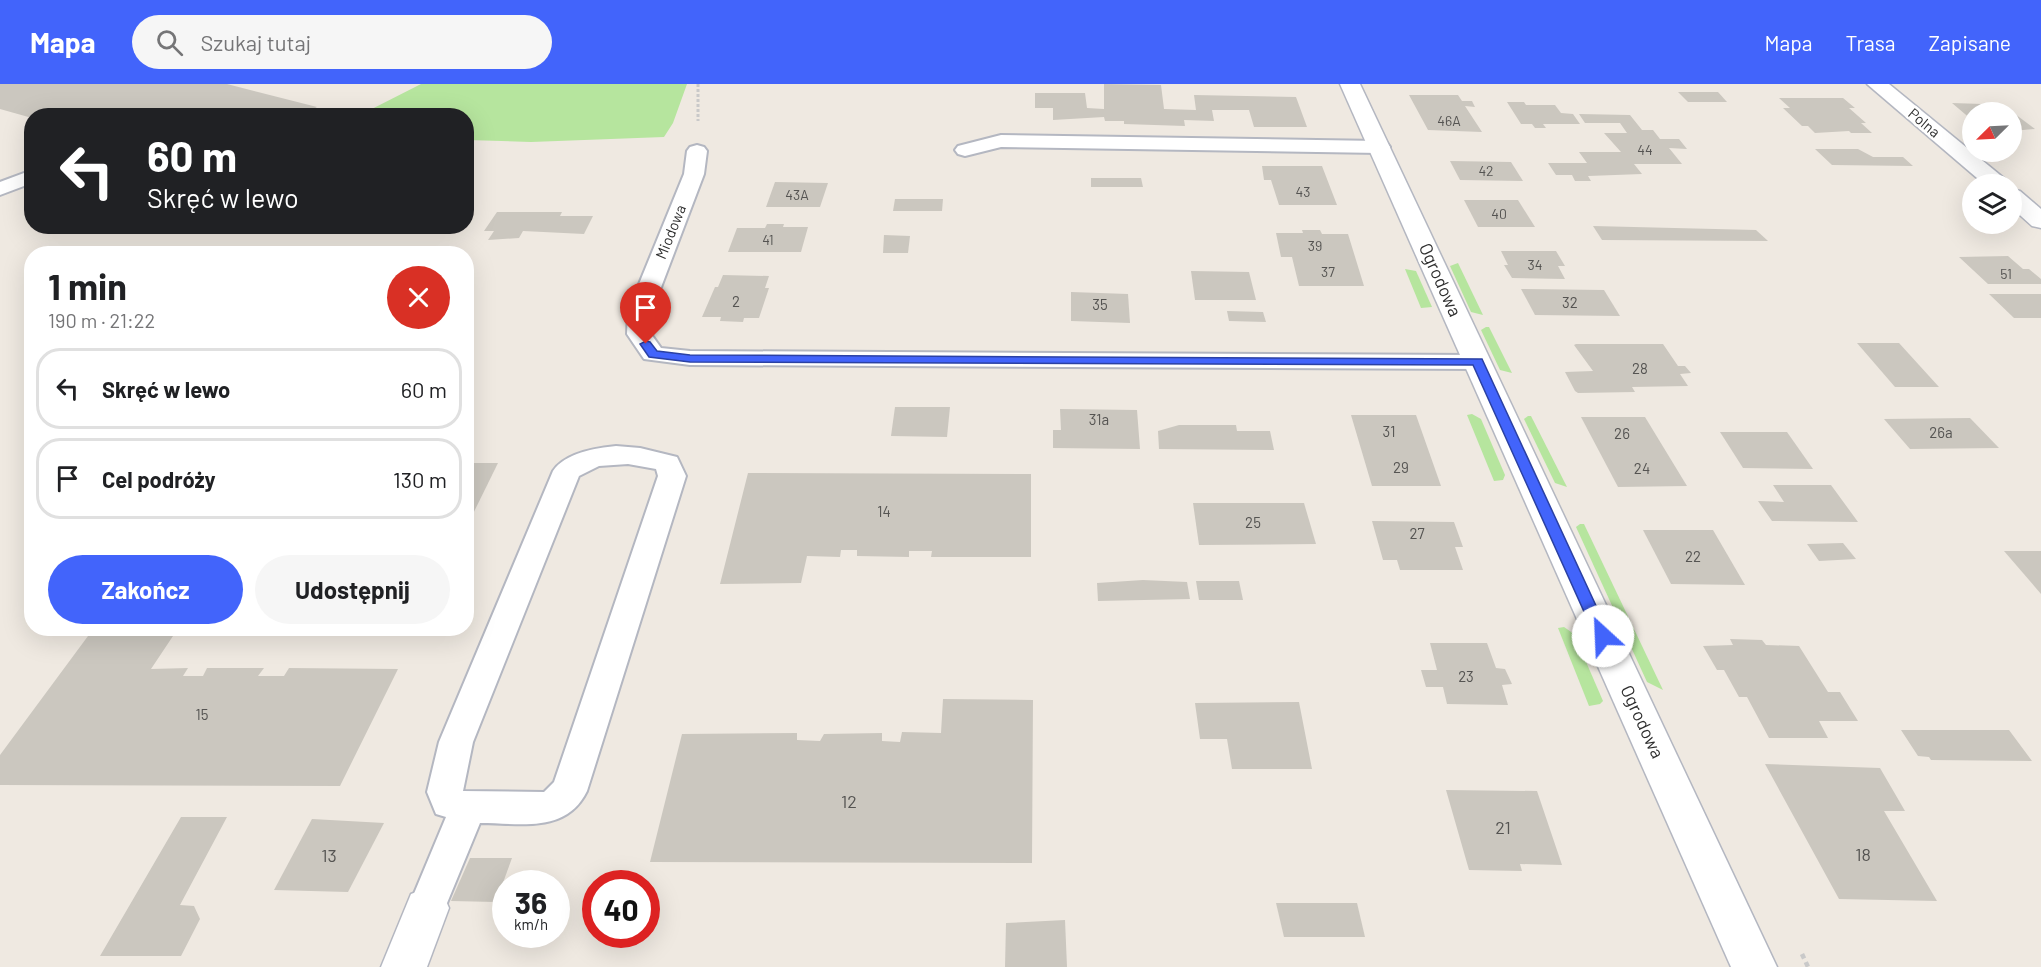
<!DOCTYPE html>
<html lang="pl">
<head>
<meta charset="utf-8">
<style>
  :root { --surface:#fff; --page:#f6f6f6; --text:#202124; --muted:#757577; --line:#e0e0e0; --accent:#4264fb }
  body { margin:0; font-family:Barlow,sans-serif; background:var(--page); color:var(--text); height:100vh; display:flex; flex-direction:column; font-size:22px; white-space:nowrap }
  * { box-sizing:border-box; margin:0 }
  p { font-size:20px; color:var(--muted) }
  .icon { flex:none; width:33px; height:33px; fill:none; stroke:currentColor; stroke-width:2; stroke-linecap:round; stroke-linejoin:round }
  .map { position:relative; flex:1; overflow:hidden }
  .sheet { position:absolute; left:24px; top:162px; width:450px; height:390px; display:flex; flex-direction:column; background:var(--surface); border-radius:24px; box-shadow:0 6px 24px #0002 }
  .sheet>* { flex:none }
  .banner { position:absolute; left:24px; top:24px; width:450px; height:126px; border-radius:24px; box-shadow:0 6px 24px #0002; background:#202124; color:#fff; overflow:hidden }
  .needle { width:39px; rotate:246deg }
  .fabs { position:absolute; left:1962px; top:18px; display:grid; gap:12px }
  .fabs a { display:grid; place-items:center; width:60px; height:60px; border-radius:50%; background:var(--surface); box-shadow:0 6px 24px #0002; font-size:30px }
  .speed { position:absolute; left:492px; top:786px; display:flex; gap:12px; font-size:30px; font-weight:700; text-align:center }
  .speed>* { display:grid; place-content:center; width:78px; height:78px; border-radius:50%; background:var(--surface); box-shadow:0 6px 24px #0002; line-height:1 }
  .speed small { font-size:15px; font-weight:400 }
  .speed .limit { border:9px solid #d22; background:#fff; color:#111 }
  .pin { position:absolute; display:grid; place-items:center; width:51px; height:51px; color:#fff; margin:-62px -26px; border-radius:50% 50% 50% 0; rotate:-45deg; box-shadow:0 0 6px #0007 }
  .pin .icon { rotate:45deg }
  .me { position:absolute; width:66px; margin:-33px; rotate:335deg; stroke-linejoin:round; filter:drop-shadow(0 0 4px #0008) }
  .turn { display:flex; align-items:center; gap:21px; height:126px; padding:0 24px; font-size:27px }
  .turn .icon { width:78px; height:78px; stroke-width:2.5 }
  .turn b { display:block; font-size:42px; line-height:51px }
  .round { display:grid; place-items:center; flex:none; width:63px; height:63px; border-radius:32px; background:var(--page) }
  .head { display:flex; align-items:center; justify-content:space-between; height:102px; padding:0 24px }
  h1 { font-size:36px; font-weight:700; line-height:45px }
  .primary-button { display:flex; gap:12px; margin-top:auto; padding:12px 24px }
  .primary-button a { flex:1; height:69px; border-radius:36px; background:var(--accent); color:#fff; font-size:24px; font-weight:700; line-height:69px; text-align:center }
  .primary-button a+a { background:var(--page); color:var(--text) }
  ul { padding:0; list-style:none }
  li { display:flex; align-items:center; gap:18px; height:81px; margin:0 12px 9px; padding:0 12px; border:3px solid var(--line); border-radius:24px }
  li div { flex:1 }
  li b { display:block; font-size:22px }
  li em { font-style:normal }
  header { display:flex; align-items:center; gap:36px; box-sizing:border-box; height:84px; padding:0 30px; background:var(--accent); color:#fff }
  header strong { font-size:28px }
  nav { display:flex; gap:33px; margin-inline-start:auto; font-size:21px }
  .search { width:420px; height:54px; background:var(--page); display:flex; align-items:center; gap:15px; box-sizing:border-box; padding:0 21px; border-radius:33px; color:var(--muted); font-size:22px }
  .map>svg:first-child { display:block }
</style>
</head>
<body>
<header>
<strong>Mapa</strong>
<div class="search"><svg class="icon" aria-label="search" viewBox="0 0 24 24"><circle cx="10" cy="10" r="6"/><path d="M15 15l6 6"/></svg>Szukaj tutaj</div>
<nav><a>Mapa</a><a>Trasa</a><a>Zapisane</a></nav>
</header>
<div class="map">
<svg width="2041" height="883" viewBox="0 0 2041 883">
  <rect width="100%" height="100%" fill="#efe9e1"/>
  <g fill="#b6e59e">
    <path d="M421,0H687L673,39L664,53L531,58L467,56L466,32L360,31Z"/>
    <path d="M1458,179L1483,231L1471,228L1450,182Z"/>
    <path d="M1405,185L1416,187L1432,223L1421,224Z"/>
    <path d="M1486,243H1489L1512,289L1500,286L1481,246Z"/>
    <path d="M1472,330L1481,335L1505,391L1503,396L1494,397L1467,331Z"/>
    <path d="M1528,332H1531L1567,403L1555,399L1524,335Z"/>
    <path d="M1580,440H1584L1663,606L1647,598L1576,443Z"/>
    <path d="M1564,543L1574,550L1603,617L1600,620L1589,622L1558,544Z"/>
  </g>
  <g fill="#cbc7bf">
    <path d="M0,0H227L317,23L300,32H32V34L0,25Z"/>
    <path d="M1104,0L1161,1L1164,25L1196,26L1194,11L1296,13L1307,43H1254L1249,26H1212L1214,37L1184,36L1185,42L1124,40V37H1105L1104,33L1053,36V24H1035V9H1085L1087,24L1104,25Z"/>
    <path d="M1678,8H1718L1727,18H1688Z"/>
    <path d="M1409,11H1458L1462,17H1472L1475,23L1465,22L1482,48L1428,46Z"/>
    <path d="M1779,14H1843L1855,24H1849L1866,39H1861L1872,49H1851L1849,47L1815,49L1808,42H1802L1783,24H1790Z"/>
    <path d="M1507,18H1524L1526,21H1555L1561,29L1573,30L1580,40H1543L1546,44H1535L1532,40H1521Z"/>
    <path d="M1952,19L1982,20L1993,28H1972V36Z"/>
    <path d="M1579,30L1630,31L1642,46H1653L1660,55H1679L1687,65L1669,64L1682,80H1634L1642,90L1588,92L1591,97H1575L1572,91H1556L1548,79H1587L1579,68H1621L1604,49H1627L1620,39H1585Z"/>
    <path d="M2012,30H2015L2035,45L2012,47Z"/>
    <path d="M1815,65H1858L1873,73H1903L1913,82L1832,81Z"/>
    <path d="M1450,77L1511,78L1523,97L1460,96Z"/>
    <path d="M1262,82H1322L1337,121H1279L1271,96H1264Z"/>
    <path d="M1091,94H1141L1143,103H1091Z"/>
    <path d="M775,98L828,99L820,123H766Z"/>
    <path d="M895,115H943L942,127H893Z"/>
    <path d="M1464,116H1518L1535,143H1478Z"/>
    <path d="M497,128H562L560,132H593L584,150L523,147L519,154L488,156L494,147H484Z"/>
    <path d="M767,140H784L783,143H808L801,168H728L737,144H765Z"/>
    <path d="M1593,142L1756,146L1768,157L1602,156Z"/>
    <path d="M1302,146H1320L1322,150H1348L1364,202H1299L1292,173H1281L1276,149H1303Z"/>
    <path d="M884,151L910,152L908,169H883Z"/>
    <path d="M1501,167H1556L1565,182H1558L1565,195L1512,194L1504,181H1508Z"/>
    <path d="M2008,172L2023,185H2029L2041,195V200H1988L1959,173Z"/>
    <path d="M1191,187L1249,188L1256,216H1195Z"/>
    <path d="M723,191L769,192L765,204H769L759,234H744L743,238L720,237L721,233H702L715,203H718Z"/>
    <path d="M1521,205L1604,206L1620,232L1535,231Z"/>
    <path d="M1071,208L1128,210L1130,239L1071,237Z"/>
    <path d="M1989,210H2041V234H2014Z"/>
    <path d="M1227,227L1263,228L1266,238L1229,237Z"/>
    <path d="M1857,259H1899L1939,303H1895Z"/>
    <path d="M1576,260H1663L1678,282H1685L1691,289L1680,290L1688,302L1632,303L1635,308L1578,309L1575,307L1565,288L1593,287L1574,261Z"/>
    <path d="M895,323H950L947,353L891,352Z"/>
    <path d="M1060,325L1137,326L1140,365L1053,364V346H1061Z"/>
    <path d="M1351,331H1416L1441,402H1372Z"/>
    <path d="M1581,333H1645L1687,402L1618,403Z"/>
    <path d="M1970,334L1999,364L1910,365L1884,335Z"/>
    <path d="M1179,341H1236L1237,347H1270L1274,366L1159,365L1158,347Z"/>
    <path d="M1720,348H1787L1813,385L1743,384Z"/>
    <path d="M466,379H498L466,444Z"/>
    <path d="M748,389L1031,390V473H931L932,467H909V473L857,472V466H841L840,473L807,472L801,499L720,500Z"/>
    <path d="M1773,401H1831L1858,438L1772,437L1758,417L1784,418Z"/>
    <path d="M1193,419H1304L1316,460L1199,461Z"/>
    <path d="M1372,437L1454,438L1463,463H1455L1463,486H1400L1397,476H1383Z"/>
    <path d="M1643,446H1713L1745,501L1671,500Z"/>
    <path d="M1843,459L1856,475L1819,477L1807,460Z"/>
    <path d="M2004,467H2041V510Z"/>
    <path d="M1143,496L1187,498L1190,515L1098,517L1097,499Z"/>
    <path d="M1196,497H1239L1243,516H1199Z"/>
    <path d="M88,552H173L151,585L188,584L183,592H203L207,584H264L258,592H284L289,584L398,585L340,702L0,701V671Z"/>
    <path d="M1730,555L1762,556L1766,561L1799,562L1828,608H1840L1858,637H1819L1828,654H1769L1747,613H1739L1724,586H1717L1703,562L1733,561Z"/>
    <path d="M1430,559H1487L1496,584L1505,585L1512,600L1502,601L1508,621L1447,620L1443,603H1426L1421,586H1437Z"/>
    <path d="M943,615L1033,616L1032,779L650,778L682,650L797,649V656L820,657L824,650L882,649V657L900,658L902,648L941,649Z"/>
    <path d="M1299,618L1312,685H1232L1227,655H1200L1195,619Z"/>
    <path d="M1901,646H2009L2032,677L1931,676L1929,673L1918,672Z"/>
    <path d="M1765,680L1880,684L1905,727H1884L1937,817L1839,815Z"/>
    <path d="M1446,706L1537,707L1562,781L1520,780L1522,787L1469,786Z"/>
    <path d="M181,733H227L180,821L194,822L200,835L181,872H100Z"/>
    <path d="M312,735L384,739L348,808L274,806Z"/>
    <path d="M470,774H512L496,818L451,817Z"/>
    <path d="M1276,819H1357L1365,853H1284Z"/>
    <path d="M1065,836L1067,883H1005L1006,839Z"/>
  </g>
  <g fill="none" stroke-linecap="round" stroke-linejoin="round">
    <g stroke="#b4b7c1" stroke-width="4">
      <g id="lane">
        <path d="M1001,51L1380,57L1387,59L1390,63L1387,67L1380,69L1001,63L965,72L958,70L955,66L958,62Z"/>
        <path d="M697,61L704,63L707,67L704,90L652,227L651,250L661,264L690,267L1478,271L1487,273L1490,278L1487,283L1478,285L690,281L644,275L627,250L628,227L684,90L687,67L690,63Z"/>
        <path d="M32,86V99L0,111V98Z"/>
        <path d="M616,362L640,364L677,373L686,392L587,707C566,750 520,739 480,739L440,836L427,842L414,836L408,824L446,733L436,730L427,708L439,658L553,387C565,369 595,364 616,362ZM628,380L656,385L658,392L554,698L544,708L463,707L473,658L579,392L599,382Z"/>
      </g>
    </g>
    <g stroke="#b4b7c1" stroke-width="3">
      <g id="street">
        <path d="M1867,0H1889L2005,95L2008,100H1984Z"/>
        <path d="M2012,105L2020,107L2041,125V144L2032,142L2012,124Z"/>
        <path d="M427,804L443,810L449,824L427,883H381L411,810Z"/>
      </g>
    </g>
    <g stroke="#b4b7c1" stroke-width="3">
      <path id="secondary" d="M1340,0H1360L1777,883H1731Z"/>
    </g>
    <path stroke="#c9c9c9" stroke-width="3" stroke-dasharray="3 2" stroke-linecap="butt" d="M698,0V37"/>
    <path stroke="#c9c9c9" stroke-width="4.5" stroke-dasharray="5 4" stroke-linecap="butt" d="M1802,870L1808,883"/>
    <use href="#lane" fill="#fff" fill-rule="evenodd"/>
    <use href="#street" fill="#fff" fill-rule="evenodd"/>
    <use href="#secondary" fill="#fff" fill-rule="evenodd"/>
  </g>
  <path fill="#4264fb" stroke="#2b41a3" stroke-width="1.5" d="M646,257L650,258L657,267L690,271L1482,275L1610,552L1608,556H1598L1595,552L1473,281L690,278L649,273L640,260Z"/>
  <g text-anchor="middle" stroke-width="5" stroke-linejoin="round" paint-order="stroke">
    <g font-size="14" fill="#555452">
      <text x="1449" y="42">46A</text>
      <text x="1645" y="71">44</text>
      <text x="1486" y="92">42</text>
      <text x="1303" y="113">43</text>
      <text x="797" y="116">43A</text>
      <text x="1499" y="135">40</text>
      <text x="768" y="161">41</text>
      <text x="1315" y="167">39</text>
      <text x="1535" y="186">34</text>
      <text x="1328" y="193">37</text>
      <text x="2006" y="195">51</text>
    </g>
    <g font-size="15" fill="#2e2e2e" stroke="#fff">
      <text transform="translate(1924 39) rotate(40)" y="5">Polna</text>
      <text transform="translate(671 148) rotate(-68)" y="5">Miodowa</text>
    </g>
    <g font-size="15" fill="#555452">
      <text x="736" y="223">2</text>
      <text x="1570" y="224">32</text>
      <text x="1100" y="226">35</text>
      <text x="1640" y="290">28</text>
      <text x="1099" y="341">31a</text>
      <text x="1389" y="353">31</text>
      <text x="1941" y="354">26a</text>
      <text x="1622" y="355">26</text>
      <text x="1401" y="389">29</text>
      <text x="1642" y="390">24</text>
      <text x="884" y="433">14</text>
      <text x="1253" y="444">25</text>
      <text x="1417" y="455">27</text>
      <text x="1693" y="478">22</text>
      <text x="1466" y="598">23</text>
      <text x="202" y="636">15</text>
    </g>
    <g font-size="18" fill="#2e2e2e" stroke="#fff">
      <text transform="translate(1440 196) rotate(66)" y="6">Ogrodowa</text>
      <text transform="translate(1642 638) rotate(65)" y="6">Ogrodowa</text>
    </g>
    <g font-size="18" fill="#555452">
      <text x="849" y="724">12</text>
      <text x="1503" y="750">21</text>
      <text x="1863" y="777">18</text>
      <text x="329" y="778">13</text>
    </g>
  </g>
</svg>
<div class="fabs">
<a><svg class="needle" viewBox="-14 -14 28 28"><path d="M0-13l5 13h-10z" fill="#e53935"/><path d="M0 13l5-13h-10z" fill="#757577"/></svg></a>
<a><svg class="icon" aria-label="layers" viewBox="0 0 24 24"><path d="M12 4l9 5-9 5-9-5zM3 14l9 5 9-5"/></svg></a>
</div>
<div class="speed"><div>36<small>km/h</small></div><div class="limit">40</div></div>
<div class="pin" style="left:646px;top:260px;background:#d93025"><svg class="icon" aria-label="arrive" viewBox="0 0 24 24"><path d="M6 21V4h12l-3 4 3 4H6"/></svg></div>
<svg class="me" style="left:1603px;top:552px" viewBox="-20 -20 40 40"><circle r="19" fill="#fff"/><path d="M0-13L10 11 0 6-10 11z" fill="#4264fb"/></svg>
<div class="banner">
<div class="turn"><svg class="icon" aria-label="left" viewBox="0 0 24 24"><path d="M17 20v-9H6M10 6l-5 5 5 5"/></svg><div><b>60 m</b>Skręć w lewo</div></div>
</div>
<section class="sheet">
<div class="head"><div><h1>1 min</h1><p>190 m · 21:22</p></div><a class="round" style="background:#d93025;color:#fff"><svg class="icon" aria-label="close" viewBox="0 0 24 24"><path d="M6 6l12 12M18 6L6 18"/></svg></a></div>
<ul>
<li><svg class="icon" aria-label="left" viewBox="0 0 24 24"><path d="M17 20v-9H6M10 6l-5 5 5 5"/></svg><div><b>Skręć w lewo</b></div><em>60 m</em></li>
<li><svg class="icon" aria-label="arrive" viewBox="0 0 24 24"><path d="M6 21V4h12l-3 4 3 4H6"/></svg><div><b>Cel podróży</b></div><em>130 m</em></li>
</ul>
<div class="primary-button"><a>Zakończ</a><a>Udostępnij</a></div>
</section>
</div>
</body>
</html>
